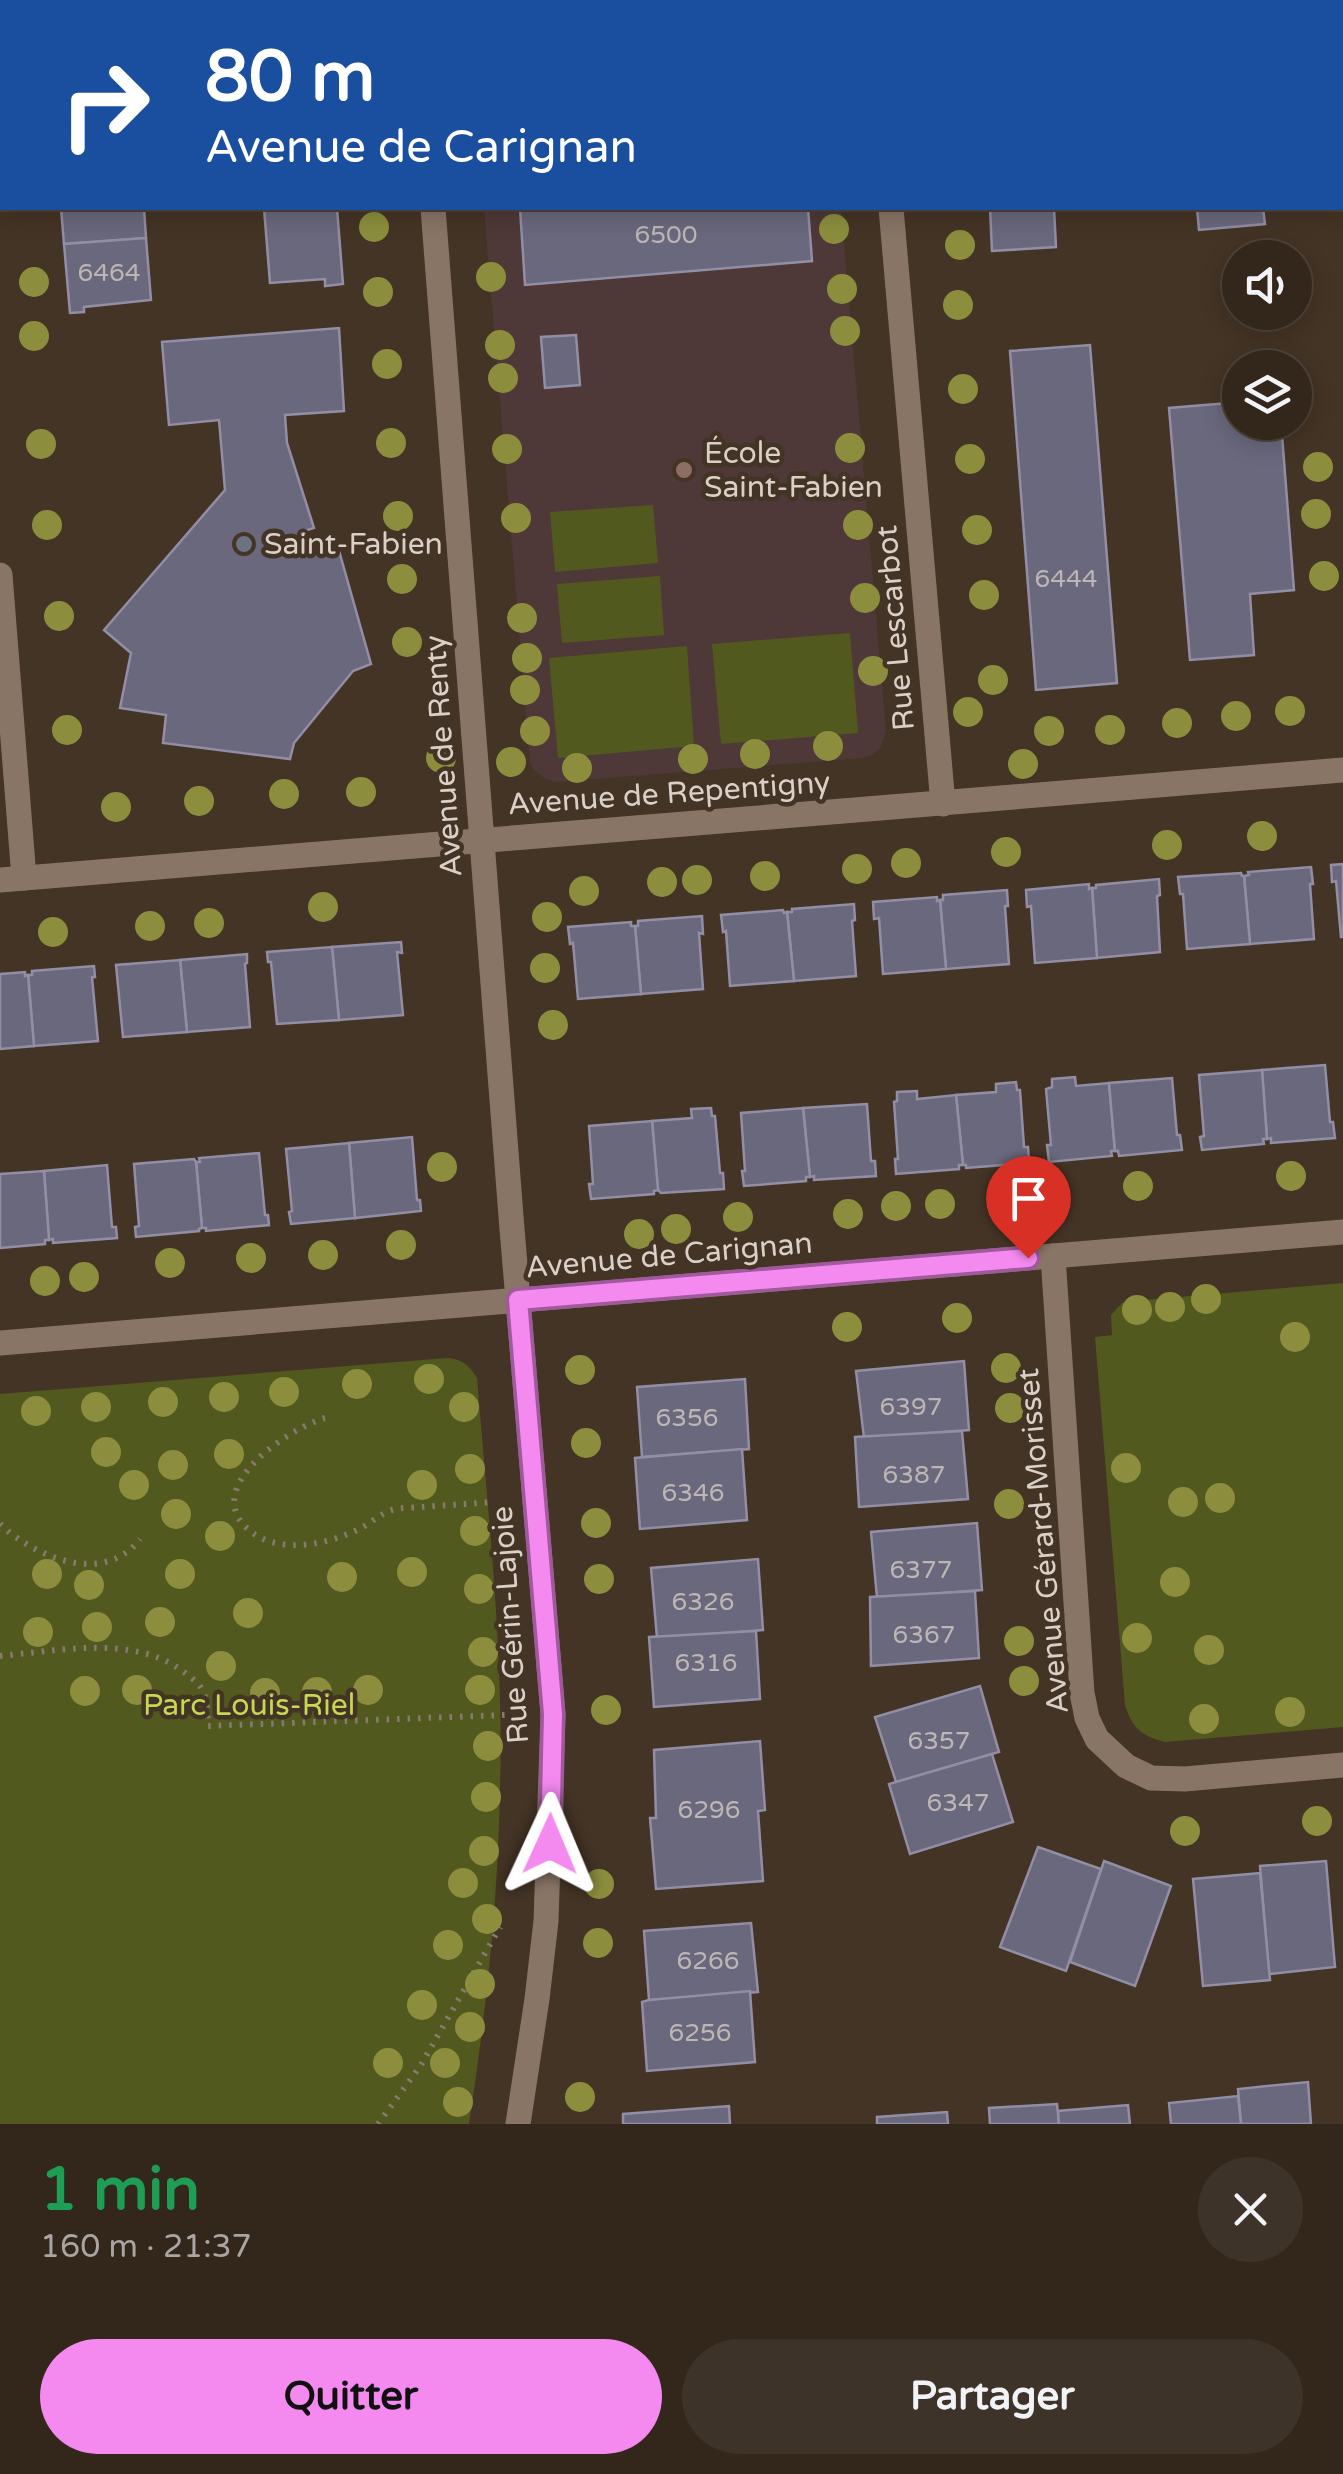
<!DOCTYPE html>
<html lang="fr">
<head>
<meta charset="utf-8">
<style>
  :root { --surface:#33271c; --page:#3e3329; --text:#f1f3f6; --muted:#a9a5a3; --line:#4e443b; --accent:#f489f0 }
  body { margin:0; font-family:"Varela Round",sans-serif; background:var(--page); color:var(--text); height:100vh; display:flex; flex-direction:column; font-size:38px; white-space:nowrap }
  * { box-sizing:border-box; margin:0 }
  p { font-size:32px; color:var(--muted) }
  .icon { flex:none; width:55px; height:55px; fill:none; stroke:currentColor; stroke-width:2; stroke-linecap:round; stroke-linejoin:round }
  .map { position:relative; height:2124px; overflow:hidden }
  .drawer { display:flex; flex-direction:column; background:var(--surface); flex:1 }
  .drawer>* { flex:none }
  .top-card { position:absolute; left:0px; top:0px; width:1345px; height:210px; box-shadow:0 5px 25px #0003,0 0 0 2px var(--line); background:#1a4fa0; color:#fff; overflow:hidden }
  .tools { position:absolute; left:1222px; top:240px; display:grid; gap:20px }
  .tools a { display:grid; place-items:center; width:90px; height:90px; border-radius:50%; background:var(--surface); box-shadow:0 5px 25px #0003,0 0 0 2px var(--line); font-size:50px }
  .pin { position:absolute; display:grid; place-items:center; width:85px; height:85px; color:#fff; margin:-102px -42px; border-radius:50% 50% 50% 0; rotate:-45deg; box-shadow:0 0 10px #0007 }
  .pin .icon { rotate:45deg }
  .me { position:absolute; width:110px; margin:-55px; rotate:1deg; stroke-linejoin:round; filter:drop-shadow(0 0 8px #0008) }
  .turn { display:flex; align-items:center; gap:35px; height:210px; padding:0 40px; font-size:45px }
  .turn .icon { width:130px; height:130px; stroke-width:2.5 }
  .turn b { display:block; font-size:70px; line-height:85px }
  .round { display:grid; place-items:center; flex:none; width:105px; height:105px; border-radius:52px; background:var(--page) }
  .summary { display:flex; align-items:center; justify-content:space-between; height:170px; padding:0 40px }
  h1 { font-size:60px; font-weight:800; line-height:75px; color:#1e9e55 }
  .action { display:flex; gap:20px; margin-top:auto; padding:20px 40px }
  .action a { flex:1; height:115px; border-radius:60px; background:var(--accent); color:#111; font-size:40px; font-weight:800; line-height:115px; text-align:center }
  .action a+a { background:var(--page); color:var(--text) }
  .map>svg:first-child { display:block }
</style>
</head>
<body>
<div class="map">
<svg width="1343" height="2124" viewBox="0 0 1343 2124">
  <rect width="100%" height="100%" fill="#443425"/>
  <path fill="#4e3938" d="M484,208H841L886,732L880,748L873,754L862,758L555,782L544,778L534,770L530,762Z"/>
  <g fill="#52591f">
    <path d="M653,505L658,563L555,572L550,512Z"/>
    <path d="M660,576L664,635L562,643L557,584Z"/>
    <path d="M850,633L858,733L721,744L712,644Z"/>
    <path d="M687,646L694,746L558,758L549,658Z"/>
    <path d="M1343,1283V1727L1165,1742C1142,1736 1132,1728 1125,1705L1095,1337L1112,1335L1111,1315L1122,1303L1132,1301Z"/>
    <path d="M447,1358C462,1359 469,1365 477,1378C488,1514 504,1652 500,1789C498,1902 486,2013 469,2124H0V1394Z"/>
  </g>
  <g fill="#6a687d" stroke="#918ea5" stroke-width="2.5">
    <rect x="250" y="0" width="60" height="2"/>
    <rect x="504" y="0" width="288" height="2"/>
    <path d="M972,0H1036L1037,2H973Z"/>
    <path d="M61,208H144L146,238L64,244Z"/>
    <path d="M264,208H337L343,284L325,286V279L270,283Z"/>
    <path d="M520,208H808L812,261L525,285Z"/>
    <path d="M990,208H1054L1056,247L992,251Z"/>
    <path d="M1197,208H1263L1265,224L1199,230Z"/>
    <path d="M146,238L151,300L84,307V312L70,313L64,244Z"/>
    <path d="M339,328L344,411L285,415L287,443L314,528L304,531L310,548L336,540L371,664L353,671L294,743L290,759L163,743L166,715L120,708L131,653L104,630L225,490L219,420L169,425L162,342Z"/>
    <path d="M576,335L580,385L545,388L541,337Z"/>
    <path d="M1090,345L1117,683L1036,690L1010,351Z"/>
    <path d="M1240,402V422H1281L1294,590L1250,594L1254,655L1190,660L1169,408Z"/>
    <path d="M1343,864V937H1341L1336,881L1332,882L1331,865Z"/>
    <path d="M1311,867L1313,884H1310L1314,939L1250,944L1244,876L1249,875L1248,872Z"/>
    <path d="M1241,873L1242,876H1244L1250,944L1187,949L1183,894H1180L1178,877Z"/>
    <path d="M1159,879L1160,895L1157,896L1160,952L1097,958L1092,888H1096V885Z"/>
    <path d="M1089,884V889L1092,888L1097,958L1035,963L1031,906L1027,907L1026,890Z"/>
    <path d="M1007,890L1008,906H1005L1009,964L946,969L940,900H943V895Z"/>
    <path d="M937,897V901L940,900L946,969L883,974L879,918L874,919L873,902Z"/>
    <path d="M854,904L855,920L852,921L856,976L794,981L787,912H792V909Z"/>
    <path d="M783,910L784,913L787,912L794,981L730,986L726,931L723,932L721,915Z"/>
    <path d="M702,916L703,934L699,933L703,989L641,994L635,926H638V921Z"/>
    <path d="M631,922V926H635L641,994L578,999L573,943L570,944L568,927Z"/>
    <path d="M401,942L402,953L397,952L403,1015L339,1020L332,947Z"/>
    <path d="M332,947L339,1020L277,1024L271,962H268L267,952Z"/>
    <path d="M247,954V963L245,964L250,1027L187,1032L180,960Z"/>
    <path d="M180,960L187,1032L123,1037L116,965Z"/>
    <path d="M94,966L95,977H92L98,1041L34,1046L28,975H32V971Z"/>
    <path d="M25,972V976L28,975L34,1046L0,1049V974Z"/>
    <path d="M1325,1065L1330,1122H1333L1335,1138L1271,1143V1138L1267,1139L1262,1070Z"/>
    <path d="M1262,1070L1267,1139H1263L1264,1144L1202,1150L1200,1137L1204,1136L1199,1075Z"/>
    <path d="M1075,1077L1076,1086L1109,1083L1115,1151H1111L1112,1156L1049,1162L1047,1145H1051L1046,1089L1052,1087V1079Z"/>
    <path d="M1172,1078L1177,1135H1180L1182,1150L1119,1156L1118,1151H1115L1109,1083Z"/>
    <path d="M1016,1082L1017,1090H1020L1024,1147H1028L1029,1163L966,1168V1165H963L956,1095L996,1092V1084Z"/>
    <path d="M917,1091V1099L956,1095L963,1165H959V1169L896,1174L895,1159H898L894,1102L897,1101V1092Z"/>
    <path d="M867,1104L871,1161H875L876,1176L814,1180V1176L810,1177L803,1108Z"/>
    <path d="M711,1108L712,1116H715L720,1173H723L724,1189L661,1193L658,1190L652,1121L692,1118L691,1109Z"/>
    <path d="M803,1108L810,1177H806V1181L744,1186L742,1171H745L741,1113Z"/>
    <path d="M652,1121L658,1190L654,1191V1194L591,1199L589,1184H593L589,1126Z"/>
    <path d="M412,1137L417,1200H420L421,1211L355,1218L349,1143Z"/>
    <path d="M349,1143L355,1218L291,1224L289,1212L292,1211L286,1149Z"/>
    <path d="M259,1153L265,1215H268L269,1225L206,1231V1228H202L196,1162H200L199,1158Z"/>
    <path d="M194,1159L196,1162L202,1228L199,1229V1231L136,1237L135,1227L139,1226L134,1164Z"/>
    <path d="M107,1165L112,1227H116L117,1238L53,1243V1239L49,1240L44,1171Z"/>
    <path d="M44,1171L49,1240H45V1244L0,1248V1174Z"/>
    <path d="M964,1361L969,1430L864,1438L856,1371Z"/>
    <path d="M745,1379L749,1449L642,1457L637,1387Z"/>
    <path d="M962,1431L968,1499L859,1507L855,1437Z"/>
    <path d="M742,1449L747,1520L640,1529L635,1458Z"/>
    <path d="M977,1523L982,1590L877,1598L871,1532Z"/>
    <path d="M758,1559L763,1630L657,1638L651,1568Z"/>
    <path d="M975,1591L979,1658L871,1666L870,1597Z"/>
    <path d="M756,1631L760,1699L654,1707L649,1637Z"/>
    <path d="M980,1686L999,1752L896,1782L875,1717Z"/>
    <path d="M760,1741L765,1810L758,1811L763,1881L656,1889L650,1818H656L654,1750Z"/>
    <path d="M992,1754L1013,1822L910,1854L889,1784Z"/>
    <path d="M1038,1847L1101,1869L1066,1971L1000,1947Z"/>
    <path d="M1104,1861L1171,1886L1135,1986L1070,1962Z"/>
    <path d="M1326,1861L1335,1967L1269,1974L1260,1866Z"/>
    <path d="M1260,1873L1270,1980L1203,1986L1193,1879Z"/>
    <path d="M751,1923L758,1992L649,2000L644,1931Z"/>
    <path d="M750,1991L755,2062L647,2071L642,2002L649,2000Z"/>
    <path d="M1308,2082L1311,2124H1241L1238,2089Z"/>
    <path d="M1238,2096L1241,2124H1171L1169,2103Z"/>
    <path d="M1057,2104L1059,2124H990L989,2108Z"/>
    <path d="M1128,2105L1130,2124H1059L1058,2111Z"/>
    <path d="M729,2106L730,2124H623V2114Z"/>
    <path d="M947,2112L948,2124H877V2117Z"/>
  </g>
  <g fill="none" stroke-linecap="round" stroke-linejoin="round">
    <g stroke="#877a6e" stroke-width="6" stroke-dasharray="2.5 8" stroke-linecap="butt">
      <path d="M325,1418C289,1428 199,1488 249,1530C278,1555 327,1545 359,1529C370,1524 381,1513 392,1510C401,1507 413,1508 423,1507C446,1505 469,1504 492,1502"/>
      <path d="M0,1524C36,1558 104,1586 140,1539"/>
      <path d="M0,1656C58,1651 134,1634 184,1672C189,1676 198,1682 201,1688C208,1699 207,1714 208,1726L505,1715"/>
      <path d="M378,2124L421,2065L500,1927"/>
    </g>
    <g stroke="#887565" stroke-width="25">
      <path d="M417,0V2"/>
      <path d="M875,0L876,2"/>
      <path d="M1340,0V2"/>
      <path d="M1342,35L1343,41"/>
      <path d="M433,208L512,1229L553,1714L546,1921L537,1999L518,2124"/>
      <path d="M891,208L943,804"/>
      <path d="M0,575L24,878"/>
      <path d="M0,880L1343,770"/>
      <path d="M1053,1256L1082,1693L1087,1718L1097,1739L1126,1766L1151,1778L1185,1779L1343,1765"/>
      <path d="M0,1343L1343,1232"/>
    </g>
  </g>
  <g fill="#8c8e3e">
    <circle cx="374" cy="227" r="15"/>
    <circle cx="834" cy="229" r="15"/>
    <circle cx="960" cy="245" r="15"/>
    <circle cx="491" cy="277" r="15"/>
    <circle cx="34" cy="282" r="15"/>
    <circle cx="842" cy="289" r="15"/>
    <circle cx="378" cy="292" r="15"/>
    <circle cx="958" cy="305" r="15"/>
    <circle cx="845" cy="331" r="15"/>
    <circle cx="34" cy="336" r="15"/>
    <circle cx="500" cy="345" r="15"/>
    <circle cx="387" cy="364" r="15"/>
    <circle cx="503" cy="378" r="15"/>
    <circle cx="963" cy="389" r="15"/>
    <circle cx="391" cy="443" r="15"/>
    <circle cx="41" cy="444" r="15"/>
    <circle cx="850" cy="448" r="15"/>
    <circle cx="507" cy="449" r="15"/>
    <circle cx="970" cy="459" r="15"/>
    <circle cx="1318" cy="467" r="15"/>
    <circle cx="1316" cy="514" r="15"/>
    <circle cx="398" cy="516" r="15"/>
    <circle cx="516" cy="518" r="15"/>
    <circle cx="47" cy="525" r="15"/>
    <circle cx="858" cy="525" r="15"/>
    <circle cx="977" cy="530" r="15"/>
    <circle cx="1324" cy="576" r="15"/>
    <circle cx="402" cy="579" r="15"/>
    <circle cx="984" cy="595" r="15"/>
    <circle cx="865" cy="598" r="15"/>
    <circle cx="59" cy="616" r="15"/>
    <circle cx="522" cy="618" r="15"/>
    <circle cx="407" cy="642" r="15"/>
    <circle cx="527" cy="658" r="15"/>
    <circle cx="873" cy="671" r="15"/>
    <circle cx="993" cy="680" r="15"/>
    <circle cx="525" cy="690" r="15"/>
    <circle cx="1290" cy="711" r="15"/>
    <circle cx="968" cy="712" r="15"/>
    <circle cx="1236" cy="716" r="15"/>
    <circle cx="1177" cy="723" r="15"/>
    <circle cx="67" cy="730" r="15"/>
    <circle cx="1110" cy="730" r="15"/>
    <circle cx="535" cy="731" r="15"/>
    <circle cx="1049" cy="731" r="15"/>
    <circle cx="828" cy="746" r="15"/>
    <circle cx="755" cy="754" r="15"/>
    <circle cx="441" cy="758" r="15"/>
    <circle cx="693" cy="759" r="15"/>
    <circle cx="511" cy="762" r="15"/>
    <circle cx="1023" cy="764" r="15"/>
    <circle cx="577" cy="768" r="15"/>
    <circle cx="361" cy="792" r="15"/>
    <circle cx="284" cy="794" r="15"/>
    <circle cx="199" cy="801" r="15"/>
    <circle cx="116" cy="807" r="15"/>
    <circle cx="1262" cy="836" r="15"/>
    <circle cx="1167" cy="845" r="15"/>
    <circle cx="1006" cy="852" r="15"/>
    <circle cx="906" cy="863" r="15"/>
    <circle cx="857" cy="869" r="15"/>
    <circle cx="765" cy="876" r="15"/>
    <circle cx="697" cy="880" r="15"/>
    <circle cx="662" cy="882" r="15"/>
    <circle cx="584" cy="891" r="15"/>
    <circle cx="323" cy="907" r="15"/>
    <circle cx="547" cy="917" r="15"/>
    <circle cx="209" cy="923" r="15"/>
    <circle cx="150" cy="926" r="15"/>
    <circle cx="53" cy="932" r="15"/>
    <circle cx="545" cy="968" r="15"/>
    <circle cx="553" cy="1025" r="15"/>
    <circle cx="442" cy="1167" r="15"/>
    <circle cx="1291" cy="1176" r="15"/>
    <circle cx="1138" cy="1186" r="15"/>
    <circle cx="1039" cy="1195" r="15"/>
    <circle cx="940" cy="1204" r="15"/>
    <circle cx="896" cy="1206" r="15"/>
    <circle cx="848" cy="1214" r="15"/>
    <circle cx="738" cy="1217" r="15"/>
    <circle cx="676" cy="1229" r="15"/>
    <circle cx="639" cy="1234" r="15"/>
    <circle cx="401" cy="1245" r="15"/>
    <circle cx="323" cy="1255" r="15"/>
    <circle cx="251" cy="1258" r="15"/>
    <circle cx="170" cy="1263" r="15"/>
    <circle cx="84" cy="1277" r="15"/>
    <circle cx="45" cy="1281" r="15"/>
    <circle cx="1206" cy="1299" r="15"/>
    <circle cx="1170" cy="1307" r="15"/>
    <circle cx="1137" cy="1310" r="15"/>
    <circle cx="957" cy="1318" r="15"/>
    <circle cx="847" cy="1327" r="15"/>
    <circle cx="1295" cy="1337" r="15"/>
    <circle cx="1006" cy="1368" r="15"/>
    <circle cx="580" cy="1370" r="15"/>
    <circle cx="429" cy="1379" r="15"/>
    <circle cx="357" cy="1384" r="15"/>
    <circle cx="284" cy="1392" r="15"/>
    <circle cx="224" cy="1397" r="15"/>
    <circle cx="163" cy="1402" r="15"/>
    <circle cx="96" cy="1407" r="15"/>
    <circle cx="464" cy="1407" r="15"/>
    <circle cx="1010" cy="1408" r="15"/>
    <circle cx="36" cy="1411" r="15"/>
    <circle cx="586" cy="1443" r="15"/>
    <circle cx="106" cy="1452" r="15"/>
    <circle cx="229" cy="1454" r="15"/>
    <circle cx="173" cy="1465" r="15"/>
    <circle cx="1126" cy="1468" r="15"/>
    <circle cx="470" cy="1469" r="15"/>
    <circle cx="134" cy="1485" r="15"/>
    <circle cx="422" cy="1485" r="15"/>
    <circle cx="1220" cy="1498" r="15"/>
    <circle cx="1183" cy="1502" r="15"/>
    <circle cx="1009" cy="1504" r="15"/>
    <circle cx="176" cy="1514" r="15"/>
    <circle cx="596" cy="1523" r="15"/>
    <circle cx="475" cy="1531" r="15"/>
    <circle cx="220" cy="1536" r="15"/>
    <circle cx="412" cy="1572" r="15"/>
    <circle cx="47" cy="1574" r="15"/>
    <circle cx="180" cy="1574" r="15"/>
    <circle cx="342" cy="1577" r="15"/>
    <circle cx="599" cy="1579" r="15"/>
    <circle cx="1175" cy="1582" r="15"/>
    <circle cx="89" cy="1585" r="15"/>
    <circle cx="479" cy="1589" r="15"/>
    <circle cx="248" cy="1613" r="15"/>
    <circle cx="160" cy="1622" r="15"/>
    <circle cx="97" cy="1627" r="15"/>
    <circle cx="38" cy="1632" r="15"/>
    <circle cx="1137" cy="1638" r="15"/>
    <circle cx="1019" cy="1641" r="15"/>
    <circle cx="1209" cy="1650" r="15"/>
    <circle cx="483" cy="1652" r="15"/>
    <circle cx="221" cy="1666" r="15"/>
    <circle cx="1024" cy="1681" r="15"/>
    <circle cx="137" cy="1690" r="15"/>
    <circle cx="368" cy="1690" r="15"/>
    <circle cx="480" cy="1690" r="15"/>
    <circle cx="85" cy="1691" r="15"/>
    <circle cx="317" cy="1692" r="15"/>
    <circle cx="265" cy="1693" r="15"/>
    <circle cx="606" cy="1710" r="15"/>
    <circle cx="1290" cy="1712" r="15"/>
    <circle cx="1204" cy="1719" r="15"/>
    <circle cx="488" cy="1746" r="15"/>
    <circle cx="486" cy="1797" r="15"/>
    <circle cx="1317" cy="1821" r="15"/>
    <circle cx="1185" cy="1831" r="15"/>
    <circle cx="484" cy="1851" r="15"/>
    <circle cx="463" cy="1883" r="15"/>
    <circle cx="599" cy="1884" r="15"/>
    <circle cx="487" cy="1919" r="15"/>
    <circle cx="598" cy="1943" r="15"/>
    <circle cx="448" cy="1945" r="15"/>
    <circle cx="480" cy="1984" r="15"/>
    <circle cx="422" cy="2005" r="15"/>
    <circle cx="470" cy="2027" r="15"/>
    <circle cx="388" cy="2063" r="15"/>
    <circle cx="445" cy="2063" r="15"/>
    <circle cx="580" cy="2097" r="15"/>
    <circle cx="458" cy="2102" r="15"/>
  </g>
  <g fill="none" stroke-linecap="round" stroke-linejoin="round">
    <g stroke="#9f599c" stroke-width="25">
      <path id="route" d="M550,1844L553,1714L518,1300L1028,1258"/>
    </g>
    <use href="#route" stroke="#f489f0" stroke-width="18"/>
  </g>
  <circle fill="#8d6e63" stroke="#443425" stroke-width="4" cx="684" cy="470" r="10"/>
  <circle fill="#6b7280" stroke="#443425" stroke-width="4" cx="244" cy="544" r="10"/>
  <g text-anchor="middle" stroke-width="9" stroke-linejoin="round" paint-order="stroke">
    <g font-size="25" fill="#beb6b4">
      <text x="666" y="243">6500</text>
      <text x="109" y="281">6464</text>
      <text x="1066" y="587">6444</text>
      <text x="911" y="1415">6397</text>
      <text x="687" y="1426">6356</text>
      <text x="914" y="1483">6387</text>
      <text x="693" y="1501">6346</text>
      <text x="921" y="1578">6377</text>
      <text x="703" y="1610">6326</text>
      <text x="924" y="1643">6367</text>
      <text x="706" y="1671">6316</text>
      <text x="939" y="1749">6357</text>
      <text x="958" y="1811">6347</text>
      <text x="709" y="1818">6296</text>
      <text x="708" y="1969">6266</text>
      <text x="700" y="2041">6256</text>
    </g>
    <g font-size="30" fill="#dad0c7" stroke="#443425" text-anchor="start">
      <text x="704" y="463">École<tspan x="704" dy="34">Saint-Fabien</tspan></text>
      <text x="264" y="554">Saint-Fabien</text>
    </g>
    <g font-size="30" fill="#dad0c7" stroke="#443425">
      <text transform="translate(895 628) rotate(-95)" y="10">Rue Lescarbot</text>
      <text transform="translate(443 756) rotate(-94)" y="10">Avenue de Renty</text>
      <text transform="translate(669 793) rotate(-4)" y="10">Avenue de Repentigny</text>
      <text transform="translate(669 1255) rotate(-5)" y="10">Avenue de Carignan</text>
      <text transform="translate(1043 1541) rotate(-95)" y="10">Avenue Gérard-Morisset</text>
      <text transform="translate(510 1625) rotate(-94)" y="10">Rue Gérin-Lajoie</text>
    </g>
    <g font-size="30" fill="#c6d752" stroke="#443425">
      <text x="249" y="1715">Parc Louis-Riel</text>
    </g>
  </g>
</svg>
<div class="tools">
<a><svg class="icon" aria-label="sound" viewBox="0 0 24 24"><path d="M4 9h4l5-4v14l-5-4H4zM17 9q2 3 0 6"/></svg></a>
<a><svg class="icon" aria-label="layers" viewBox="0 0 24 24"><path d="M12 4l9 5-9 5-9-5zM3 14l9 5 9-5"/></svg></a>
</div>
<div class="pin" style="left:1028px;top:1258px;background:#d93025"><svg class="icon" aria-label="arrive" viewBox="0 0 24 24"><path d="M6 21V4h12l-3 4 3 4H6"/></svg></div>
<svg class="me" style="left:550px;top:1844px" viewBox="-20 -20 40 40"><path d="M0-17L14 15 0 8-14 15z" fill="#f489f0" stroke="#fff" stroke-width="4"/></svg>
<div class="top-card">
<div class="turn"><svg class="icon" aria-label="right" viewBox="0 0 24 24"><path d="M7 20v-9h11M14 6l5 5-5 5"/></svg><div><b>80 m</b>Avenue de Carignan</div></div>
</div>
</div>
<section class="drawer">
<div class="summary"><div><h1>1 min</h1><p>160 m · 21:37</p></div><a class="round"><svg class="icon" aria-label="close" viewBox="0 0 24 24"><path d="M6 6l12 12M18 6L6 18"/></svg></a></div>
<div class="action"><a>Quitter</a><a>Partager</a></div>
</section>
</body>
</html>
